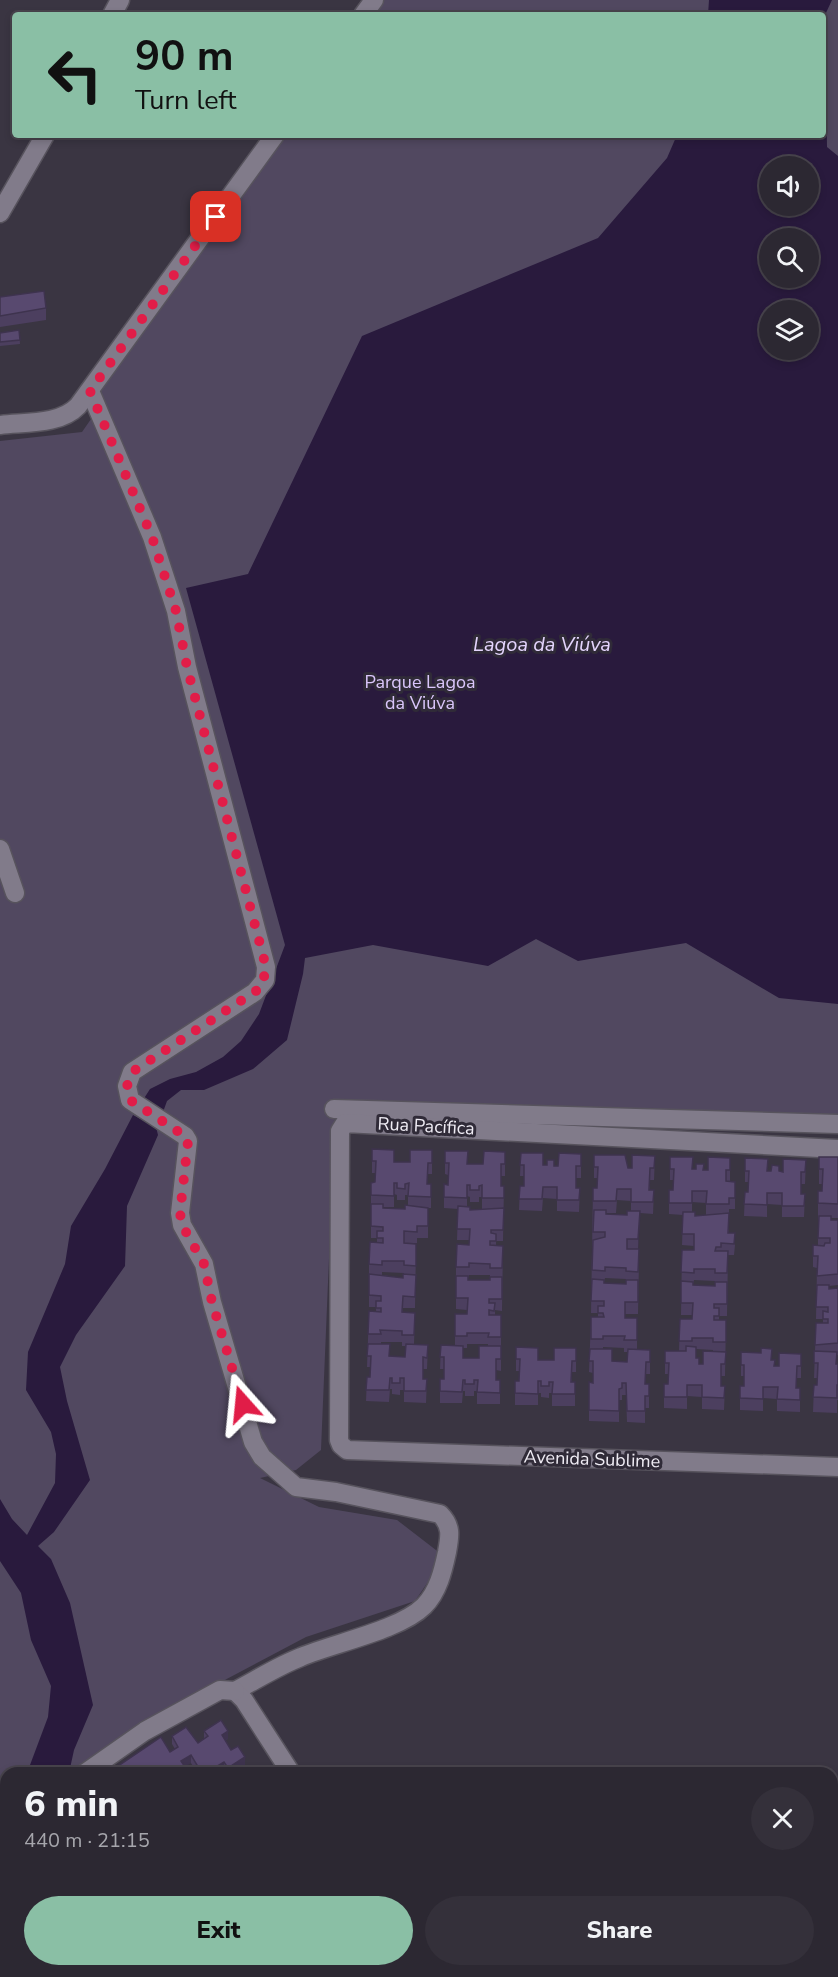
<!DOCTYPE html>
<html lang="en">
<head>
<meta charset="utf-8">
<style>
  :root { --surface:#2c2832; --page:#34303a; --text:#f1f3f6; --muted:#a6a6ac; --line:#48444d; --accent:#8abfa5 }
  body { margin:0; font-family:"Nunito Sans",sans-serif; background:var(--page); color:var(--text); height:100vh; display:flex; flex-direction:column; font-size:22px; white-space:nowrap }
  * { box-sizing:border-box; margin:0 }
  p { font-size:20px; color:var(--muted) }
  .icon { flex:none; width:33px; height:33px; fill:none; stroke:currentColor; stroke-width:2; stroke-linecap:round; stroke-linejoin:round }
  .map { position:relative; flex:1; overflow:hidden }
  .drawer { position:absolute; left:0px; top:1767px; width:838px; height:210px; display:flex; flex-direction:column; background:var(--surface); border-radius:18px 18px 0 0; box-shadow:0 3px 9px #0003,0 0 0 2px var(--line) }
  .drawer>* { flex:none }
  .banner { position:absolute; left:12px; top:12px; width:814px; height:126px; border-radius:6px; box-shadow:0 3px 9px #0003,0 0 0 2px var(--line); background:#8abfa5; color:#111; overflow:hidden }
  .controls { position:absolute; left:759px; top:156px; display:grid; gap:12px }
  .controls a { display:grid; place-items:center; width:60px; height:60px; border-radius:50%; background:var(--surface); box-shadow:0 3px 9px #0003,0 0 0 2px var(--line); font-size:30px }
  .pin { position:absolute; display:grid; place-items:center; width:51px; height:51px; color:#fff; margin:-26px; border-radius:12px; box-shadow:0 3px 9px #0006 }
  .me { position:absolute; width:66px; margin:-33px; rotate:342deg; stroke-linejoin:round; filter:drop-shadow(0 0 4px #0008) }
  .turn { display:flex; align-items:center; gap:21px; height:126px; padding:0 24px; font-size:27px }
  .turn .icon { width:78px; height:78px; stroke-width:2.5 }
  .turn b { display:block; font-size:42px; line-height:51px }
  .round { display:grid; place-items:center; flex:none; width:63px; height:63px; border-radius:32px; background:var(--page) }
  .summary { display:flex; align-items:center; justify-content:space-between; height:102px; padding:0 24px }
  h1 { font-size:36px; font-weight:800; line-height:45px }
  .primary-button { display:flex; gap:12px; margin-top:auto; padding:12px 24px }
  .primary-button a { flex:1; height:69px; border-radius:36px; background:var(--accent); color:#111; font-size:24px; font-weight:800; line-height:69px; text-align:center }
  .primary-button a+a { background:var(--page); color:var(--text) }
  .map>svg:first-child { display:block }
</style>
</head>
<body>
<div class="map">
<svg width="838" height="1977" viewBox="0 0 838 1977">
  <rect width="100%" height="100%" fill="#3a3542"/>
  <path fill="#514860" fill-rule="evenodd" d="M374,0H838V1134L335,1115L321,1450L296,1470L260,1478L319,1507L397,1520L445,1557L415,1601L306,1637L151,1719L83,1773H6V1971H126L129,1977H0V441L82,432L98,409L90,391L275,135H824V15H363ZM770,166H808V206H770ZM770,238H808V278H770ZM770,310H808V350H770Z"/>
  <g fill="#291a3d" fill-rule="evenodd">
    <path d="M709,0H832L825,15L827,147L838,156V1004L779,998L686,943L578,961L536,939L488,966L373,945L305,958L303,974L287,1040L253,1069L204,1090H181L167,1101L163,1112L143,1100L150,1089L170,1079L196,1072L223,1057L241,1041L259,1014L285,945L186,588L248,574L362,336L598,238L667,158L677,135H824V15H708ZM770,166H808V206H770ZM770,238H808V278H770ZM770,310H808V350H770Z"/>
    <path d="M133,1115L156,1127L158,1135L127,1206L125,1266L76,1335L60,1367L67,1401L90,1480L54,1532L38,1546L51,1559L70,1603L93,1705L74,1750L69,1773H27L48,1717L51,1686L31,1640L21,1593L0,1561V1499L12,1519L27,1535L55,1483L56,1454L51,1432L26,1390L28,1352L65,1264L71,1226L105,1169Z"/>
    <path d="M6,1825V1971H19L22,1977H0V1828Z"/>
  </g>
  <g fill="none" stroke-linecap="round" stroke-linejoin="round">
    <g stroke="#57535d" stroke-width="21">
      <g id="street">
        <path d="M112,15L120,0"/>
        <path d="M363,15L374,0"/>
        <path d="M0,213L45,135"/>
        <path d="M90,391L152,537L176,611L187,667L266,967L265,980L255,992L132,1072L127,1086L130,1100L185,1136L188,1141L180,1213L182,1225L204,1264L212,1302L253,1442L262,1457L296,1487L336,1492L440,1514C452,1526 450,1536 447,1552C443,1571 438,1592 424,1606C400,1630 334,1643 301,1657C278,1666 256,1680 235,1691"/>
        <path d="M0,425C25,422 60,425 78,406L275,135"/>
        <path d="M0,849L15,893"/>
        <path d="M334,1109L838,1124"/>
        <path d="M838,1149L345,1123L340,1131L339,1440L341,1445L347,1450L838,1467"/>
        <path d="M235,1691L244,1700L291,1773"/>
        <path d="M85,1773L145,1731L220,1690L235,1691"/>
        <path d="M0,1806H6"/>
        <path d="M832,1879L838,1876"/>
        <path d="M150,1971L154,1977"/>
        <path d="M417,1971L421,1977"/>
        <path d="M682,1977L691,1971"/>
      </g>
    </g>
    <use href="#street" stroke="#817b8a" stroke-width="18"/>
  </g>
  <g fill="#4c3f5f" fill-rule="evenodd">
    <path d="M0,297L46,308V320L0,327Z"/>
    <path d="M19,330L20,344L0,346V333Z"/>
    <path d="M372,1149L394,1162H410L432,1150V1174H428L427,1184H431V1208H428V1238H417V1243H404L416,1244L415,1308H403V1312L415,1313L414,1344L428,1345L427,1369H423V1379H427L426,1403L404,1402V1390H400V1395L392,1394V1389H390L389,1402L366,1401L367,1377H370L371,1367H367L369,1311H376V1307H369V1264L377,1242V1238H371V1183L375,1182V1173H372ZM394,1194L397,1195V1200H405V1195H408V1206L405,1209L383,1208V1207H394ZM382,1272L404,1273L403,1278L382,1275ZM381,1342H402V1346H405V1357L390,1356L381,1344Z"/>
    <path d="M445,1151L468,1164H483L505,1152V1176H501V1186H504L503,1241H496V1245L503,1246L502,1311L495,1310V1315H501V1371L496,1370V1380H500V1404H477V1391H474V1396H465V1391H463L462,1403H440V1379H444V1369H440L441,1345L455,1346V1314H467V1310L456,1309V1267L469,1245V1240H457L458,1209L444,1208V1184L448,1185V1175L445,1174ZM467,1196L470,1197V1202H479V1197H482V1209L470,1210L467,1207ZM469,1275H490V1280H468ZM467,1344H488V1346L479,1358H463V1348H467Z"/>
    <path d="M521,1153L543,1165L558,1166L581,1154V1178H576V1188H580L579,1212L557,1211V1199L543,1198L542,1211L519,1210L520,1186H524V1176H520Z"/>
    <path d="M594,1155L628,1168H632L655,1156L654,1180H650V1190H654L653,1214L640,1213L638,1249L639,1261L638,1314H625V1318H637V1350H650V1374H646L645,1384H649V1408H645V1423L627,1422L626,1395H622V1400H619V1422L589,1421V1382L593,1383V1373L589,1372L591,1317H598V1313H591L593,1188H597L598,1178H594ZM617,1200L631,1201V1211L627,1215L606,1214V1213H616ZM605,1278L626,1279V1284L604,1283ZM603,1347L624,1348V1352H628L627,1362L612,1361L603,1349Z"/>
    <path d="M670,1157L692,1169L708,1170L730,1158V1182H735V1209H729V1233L735,1245L734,1255H728L727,1316H719V1320H726L725,1376H721V1386H725L724,1410L702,1409V1397L687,1396V1409L664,1408V1384H668L669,1374H665V1351H679L680,1319H692V1315H681L682,1250H694V1246L682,1245L683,1215L669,1214V1190H673V1180H670ZM692,1202L706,1203V1215L695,1216L692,1212ZM694,1280L715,1281V1286L693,1285ZM696,1349L713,1350V1351L703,1364H699L696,1358Z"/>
    <path d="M819,1157H838V1218H831V1220H838V1285L829,1286V1289L838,1288V1355H837V1364H838V1400H837V1413L813,1412L814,1385H817L818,1378H814L816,1323H823V1319H816L817,1268L813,1267V1245L818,1246V1191H822V1184H819Z"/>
    <path d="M745,1158L768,1171L783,1172L806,1160L805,1184H801V1194H805L804,1217H782V1205L767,1204V1217L744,1216L745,1192H748V1182H745Z"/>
    <path d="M516,1347L538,1360H554L576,1348V1372H572V1382H575V1406H552V1393H549V1398L541,1397V1393H538V1405H515V1381H519V1371H516Z"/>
    <path d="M741,1352L772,1360L774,1366H779L801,1354V1378H797L796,1388H800V1412L777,1411V1399L763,1398V1411L740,1410V1386H744V1376H741Z"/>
    <path d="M204,1731L228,1739L225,1740L231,1750L245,1765L232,1773H226L224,1770L197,1773L191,1763L170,1752L175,1749L172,1744V1736L198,1743L204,1739Z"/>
    <path d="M832,1900L838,1908V1965L835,1960V1953L838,1951L836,1947L832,1949Z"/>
    <path d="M325,1971H398V1977H329Z"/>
    <path d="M726,1971H828L831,1977H729Z"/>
  </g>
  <g fill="#3e334e">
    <path d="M640,1211V1223L638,1251V1239Z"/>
    <path d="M228,1731V1739L222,1742V1735Z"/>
    <path d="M191,1755V1763L181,1769V1761Z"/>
    <path d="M245,1757V1765L232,1773H228V1768Z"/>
    <path d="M224,1762V1770L219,1773H214V1768Z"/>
    <path d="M836,1940V1947L832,1949V1942Z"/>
    <rect x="333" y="1971" width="6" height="6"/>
    <path d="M393,1971H398V1977H384Z"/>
  </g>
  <g fill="#58496f" stroke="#3e334e" stroke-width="1.5">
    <path d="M44,291L46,308L0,316V297Z"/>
    <path d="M19,330L20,340L0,342V333Z"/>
    <path d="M372,1149L394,1150V1162H410V1150H432V1163H428L427,1184H431V1197L408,1196L409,1183L405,1184V1189L397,1188V1183H394V1196L371,1195V1183L375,1182L376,1161H372Z"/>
    <path d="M445,1151H468L467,1164H483L484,1151L505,1152V1164H501V1186H504V1198H482V1185L479,1186V1190H470V1185H467V1198L444,1197V1184L448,1185L449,1163H445Z"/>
    <path d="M521,1153H543V1165H547V1160H554V1166H558L559,1153L581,1154V1166H576V1188H580L579,1200H557V1187H543L542,1199H519L520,1186H524V1165H520Z"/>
    <path d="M594,1155H625L628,1168H632V1155L655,1156L654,1168H650L649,1190H654L653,1202H631V1189H617L616,1201H593V1188H597L598,1167H594Z"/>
    <path d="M670,1157H693L692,1169H696V1164H704L703,1170H708V1157L730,1158V1170H726V1181L735,1182V1198H729V1204H706L707,1191H692V1203H669V1190H673L674,1169H670Z"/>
    <path d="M819,1157H838V1204L818,1203V1191H822L823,1169H819Z"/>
    <path d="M745,1158L768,1159L767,1171H771L772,1165L779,1166V1171L783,1172V1159L806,1160L805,1172H801V1194H805L804,1206H782V1193H767V1205L744,1204L745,1192H748L749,1171H745Z"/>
    <path d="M371,1204H383V1208L405,1209V1205L428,1208V1226H417V1232L404,1231V1243L416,1244V1266L404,1265V1261H382V1265L369,1264L370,1242L383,1243V1238H377V1231H383V1227L371,1226Z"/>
    <path d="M458,1206L470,1207V1210L504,1208L503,1230H491V1233L496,1234V1241H490V1245L503,1246L502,1268H490V1264L469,1263V1267H456L457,1244L469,1245L470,1229H457Z"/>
    <path d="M594,1210H606V1214L627,1215V1211H640L638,1239H627V1249H639L638,1272L626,1271V1268L605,1267V1271L592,1270L593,1240L605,1237V1232H593Z"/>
    <path d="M683,1212H695V1216L729,1213L728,1233H735L734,1244L721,1243V1247H716L715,1251H728L727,1273H715V1269H694V1273L681,1272L682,1250H694V1234H682Z"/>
    <path d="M819,1216H831V1220H838V1274L817,1276L818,1256H813V1245L824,1246L825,1243H830V1238H818Z"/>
    <path d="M369,1274L403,1278V1274L416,1275L415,1297L403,1296L402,1312L415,1313L414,1335H402V1331L380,1330L381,1334H368L369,1311L381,1312V1308H376V1301H381V1296L369,1295Z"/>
    <path d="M456,1276H468V1280H490V1277H502V1299H489V1303H495L494,1311L489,1310V1315H501V1337H488L489,1333H467V1336H455V1314H467L468,1298H456Z"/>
    <path d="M592,1279L604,1280V1283L626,1284V1280H638V1302H625V1318H637V1340H624L625,1336H603V1339H591V1317H604L603,1313H598V1306H604V1301H591Z"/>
    <path d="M681,1281L693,1282V1285L715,1286V1282H727V1304H714V1308H719V1316H714V1320H726V1342H713V1338H692V1341H679L680,1319H692L693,1303H681Z"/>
    <path d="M817,1285H829V1289L838,1288V1343L815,1345L816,1323H828V1319H823V1311L828,1312V1307H816Z"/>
    <path d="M368,1344H390L389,1356L405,1357L406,1344L428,1345L427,1358L423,1357V1379H427L426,1391H404V1378H400V1383H392V1378H390L389,1390H366L367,1377H370L371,1356H367Z"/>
    <path d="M441,1345L463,1346V1358H479V1346H501V1359H496V1380H500V1393L477,1392L478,1380H474V1384H465V1380H463L462,1392L440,1391V1379H444V1357H440Z"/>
    <path d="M686,1346L696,1347V1358H699V1364H703V1351L726,1352L725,1364H721V1386H725L724,1398L702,1397V1385H687V1397H664V1384H668L669,1363H665V1351H686Z"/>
    <path d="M516,1347L538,1348V1360H554V1348H576V1361H572L571,1382H575V1394H552L553,1382H549V1386H541V1381H538V1394L515,1393V1381H519L520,1359H516Z"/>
    <path d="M761,1348L772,1349L771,1360H775L774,1366H779V1353L801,1354V1366H797L796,1388H800V1400L777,1399L778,1387H763V1399L740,1398V1386H744V1365H741V1352L761,1353Z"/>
    <path d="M590,1349H612V1361L627,1362L628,1349L650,1350V1362H646L645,1384H649V1396H645V1411H627L626,1383H622V1388L619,1389V1411L589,1410V1382L593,1383V1361H589Z"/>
    <path d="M814,1351L837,1352L836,1364H838V1385H837V1398L813,1397L814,1385H817L818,1363H814Z"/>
    <path d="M221,1720L228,1731L222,1735L231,1750L238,1746L245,1757L228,1768L224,1762L214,1768L217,1773H196L200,1770L191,1755L181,1761L189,1773H108L161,1737L170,1752L178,1747L172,1736L186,1727L198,1743L208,1736L204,1731Z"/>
    <path d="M254,1767L259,1773H245Z"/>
    <path d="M832,1900L838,1908V1943L836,1940L832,1942Z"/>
    <path d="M191,1971H249L252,1977H192L189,1972Z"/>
    <path d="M341,1971H393L384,1977H345Z"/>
    <path d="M731,1971H828L831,1977H815L814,1975L811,1977H729L733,1975Z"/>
  </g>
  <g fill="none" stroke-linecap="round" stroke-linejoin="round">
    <path stroke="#e11d48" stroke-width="10" stroke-dasharray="0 18" d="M216,217L90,391L152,537L176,611L187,667L266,967L262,987L132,1072L127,1086L130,1100L185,1136L188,1141L180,1213L182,1225L204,1264L212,1302L243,1404"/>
  </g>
  <g text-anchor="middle" stroke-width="6" stroke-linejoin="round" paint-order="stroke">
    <g font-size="18" fill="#dac6fb" stroke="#302b38">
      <text x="420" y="688">Parque Lagoa<tspan x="420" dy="21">da Viúva</tspan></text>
    </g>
    <g font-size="18" fill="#efecf4" stroke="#302b38">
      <text transform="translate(426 1126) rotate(3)" y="6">Rua Pacífica</text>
      <text transform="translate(592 1459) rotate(2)" y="6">Avenida Sublime</text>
    </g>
    <g font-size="20" font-style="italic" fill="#e4d5fd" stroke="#302b38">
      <text x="542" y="651">Lagoa da Viúva</text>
    </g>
  </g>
</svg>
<div class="controls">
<a><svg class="icon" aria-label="sound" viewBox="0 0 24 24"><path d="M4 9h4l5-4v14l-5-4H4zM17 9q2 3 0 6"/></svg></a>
<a><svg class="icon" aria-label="search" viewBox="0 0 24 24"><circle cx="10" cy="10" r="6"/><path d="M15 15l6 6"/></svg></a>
<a><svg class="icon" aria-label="layers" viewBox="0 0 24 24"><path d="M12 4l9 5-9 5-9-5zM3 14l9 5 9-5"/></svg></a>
</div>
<div class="pin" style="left:216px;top:217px;background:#d93025"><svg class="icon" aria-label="arrive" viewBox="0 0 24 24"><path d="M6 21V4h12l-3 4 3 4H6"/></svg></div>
<svg class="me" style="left:243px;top:1404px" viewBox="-20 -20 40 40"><path d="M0-17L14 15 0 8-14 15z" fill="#e11d48" stroke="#fff" stroke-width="4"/></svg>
<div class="banner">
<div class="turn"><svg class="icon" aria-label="left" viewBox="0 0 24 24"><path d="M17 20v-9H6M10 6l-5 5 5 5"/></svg><div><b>90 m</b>Turn left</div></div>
</div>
<section class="drawer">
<div class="summary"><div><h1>6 min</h1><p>440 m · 21:15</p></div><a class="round"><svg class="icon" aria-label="close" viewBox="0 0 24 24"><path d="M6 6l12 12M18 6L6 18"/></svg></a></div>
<div class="primary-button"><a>Exit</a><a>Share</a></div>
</section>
</div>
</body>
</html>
